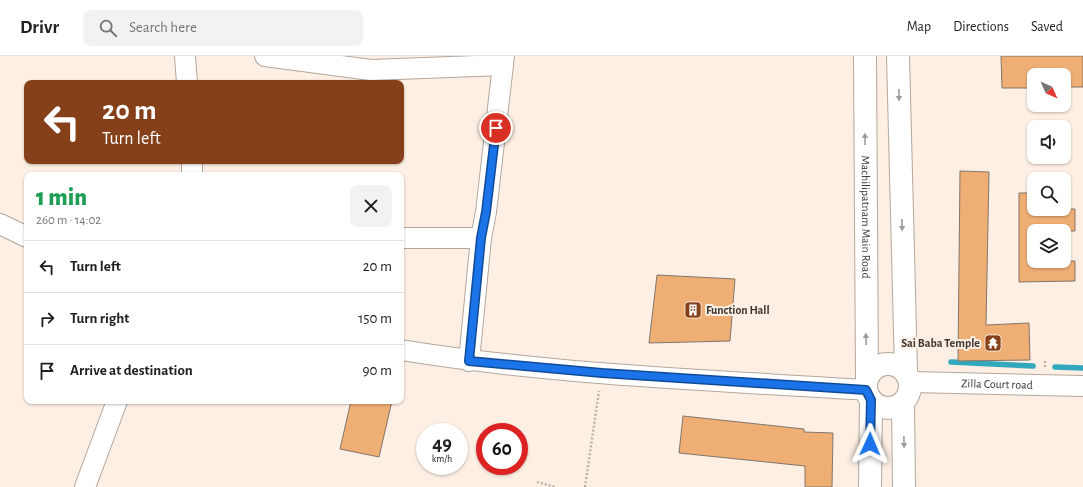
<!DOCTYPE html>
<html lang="en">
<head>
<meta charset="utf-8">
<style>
  :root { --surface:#fff; --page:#f2f2f2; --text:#202124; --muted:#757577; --line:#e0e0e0 }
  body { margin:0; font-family:"Alegreya Sans",sans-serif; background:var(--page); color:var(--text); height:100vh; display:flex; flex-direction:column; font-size:15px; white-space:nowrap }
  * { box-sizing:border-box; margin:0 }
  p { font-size:13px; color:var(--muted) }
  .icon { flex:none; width:22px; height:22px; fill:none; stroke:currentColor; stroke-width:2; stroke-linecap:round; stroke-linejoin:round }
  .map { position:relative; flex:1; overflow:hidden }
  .sheet { position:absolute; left:24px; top:116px; width:380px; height:232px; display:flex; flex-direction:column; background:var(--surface); border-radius:8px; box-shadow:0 1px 3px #0004 }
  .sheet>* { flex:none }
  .top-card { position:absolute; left:24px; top:24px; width:380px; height:84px; border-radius:8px; box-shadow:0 1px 3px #0004; background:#854019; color:#fff; overflow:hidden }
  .needle { width:26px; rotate:135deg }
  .fabs { position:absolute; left:1027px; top:12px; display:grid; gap:8px }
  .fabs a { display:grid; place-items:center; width:44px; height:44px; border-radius:8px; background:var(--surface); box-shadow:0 1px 3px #0004; font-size:20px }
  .speed { position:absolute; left:416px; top:367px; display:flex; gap:8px; font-size:20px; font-weight:700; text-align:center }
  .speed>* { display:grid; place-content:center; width:52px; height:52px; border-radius:50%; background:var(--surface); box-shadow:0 1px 3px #0004; line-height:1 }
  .speed small { font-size:10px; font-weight:400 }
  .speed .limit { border:6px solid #d22; background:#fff; color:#111 }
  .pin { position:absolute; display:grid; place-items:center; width:34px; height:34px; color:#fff; margin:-17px; border:2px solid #fff; border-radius:50%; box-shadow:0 1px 4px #0007 }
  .me { position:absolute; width:44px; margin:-22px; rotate:1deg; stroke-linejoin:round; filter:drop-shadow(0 0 3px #0008) }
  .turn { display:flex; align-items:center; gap:14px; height:84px; padding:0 12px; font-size:18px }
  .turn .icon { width:52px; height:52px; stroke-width:2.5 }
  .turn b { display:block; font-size:28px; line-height:34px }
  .round { display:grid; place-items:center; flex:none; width:42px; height:42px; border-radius:8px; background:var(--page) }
  .overview { display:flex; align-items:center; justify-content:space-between; height:68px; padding:0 12px }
  h1 { font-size:24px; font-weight:800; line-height:30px; color:#1e9e55 }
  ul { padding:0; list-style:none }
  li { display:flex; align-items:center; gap:12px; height:52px; padding:0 12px; border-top:1px solid var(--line) }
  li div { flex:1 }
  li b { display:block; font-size:15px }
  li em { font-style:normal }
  header { display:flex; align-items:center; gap:24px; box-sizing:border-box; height:56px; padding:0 20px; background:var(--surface); border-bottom:1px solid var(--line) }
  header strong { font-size:19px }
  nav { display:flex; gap:22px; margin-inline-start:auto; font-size:14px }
  .search { width:280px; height:36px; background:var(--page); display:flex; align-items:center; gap:10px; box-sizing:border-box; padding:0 14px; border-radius:8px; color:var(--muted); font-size:15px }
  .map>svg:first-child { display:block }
</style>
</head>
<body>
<header>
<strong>Drivr</strong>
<div class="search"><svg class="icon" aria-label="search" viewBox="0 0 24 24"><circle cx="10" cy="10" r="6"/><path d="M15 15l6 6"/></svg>Search here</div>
<nav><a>Map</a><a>Directions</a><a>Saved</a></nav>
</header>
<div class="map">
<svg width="1083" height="431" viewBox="0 0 1083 431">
  <rect width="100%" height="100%" fill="#fdefe3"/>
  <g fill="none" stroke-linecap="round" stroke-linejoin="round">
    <g stroke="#32a8be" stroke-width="5.5">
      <path d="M951,306L1033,310"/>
      <path d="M1055,311L1083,312"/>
    </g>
  </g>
  <g fill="#eeae74" stroke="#82756b">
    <path d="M1001,0H1083V31H1064V19H1034V32H1002Z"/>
    <path d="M960,115L989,116L986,269L1029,267L1030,304L958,305Z"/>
    <path d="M1019,137H1034V153H1075V175H1034V205H1075V225L1019,226Z"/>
    <path d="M657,219L735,223L730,285L649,287Z"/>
    <path d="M351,345H392L379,401L340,393Z"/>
    <path d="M683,360L804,373V376L833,377L832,431H805V410L679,397Z"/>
  </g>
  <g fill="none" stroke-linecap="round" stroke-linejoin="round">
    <g stroke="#b4a79c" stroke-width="22">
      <g id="minor">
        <path d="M185,0L187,27"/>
        <path d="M265,0L371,14L503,9"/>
        <path d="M192,105V119"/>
        <path d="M0,168L27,181"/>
        <path d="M401,182H481"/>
        <path d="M401,294C555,319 711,324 866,334"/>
        <path d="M469,305L481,182L486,156L504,0"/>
        <path id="s1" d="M911,326L1083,330"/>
        <path d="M85,431L117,345"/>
      </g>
    </g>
    <g stroke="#b4a79c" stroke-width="24">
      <g id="major">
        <path id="s2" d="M865,0L867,322"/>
        <path d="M898,0L906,315"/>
        <circle cx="888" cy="330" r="22"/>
        <path d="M903,347L904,431"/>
        <path d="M870,431L871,344"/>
      </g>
    </g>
    <g stroke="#beb3a9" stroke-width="2.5" stroke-dasharray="2 2" stroke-linecap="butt">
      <path d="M1045,311V305"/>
      <path d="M537,426L555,431"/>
      <path d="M585,431L599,335"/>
    </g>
    <use href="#minor" stroke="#fff" stroke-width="20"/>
    <use href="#major" stroke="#fff" stroke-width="22"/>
  </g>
  <defs><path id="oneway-solid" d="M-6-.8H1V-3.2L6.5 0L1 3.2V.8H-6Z"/></defs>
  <g fill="#9e9b98">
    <use href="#oneway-solid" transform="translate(899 39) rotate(89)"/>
    <use href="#oneway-solid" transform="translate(865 83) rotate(-90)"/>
    <use href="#oneway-solid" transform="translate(902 169) rotate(89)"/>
    <use href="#oneway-solid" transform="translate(866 283) rotate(-91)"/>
    <use href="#oneway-solid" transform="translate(904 386) rotate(89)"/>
  </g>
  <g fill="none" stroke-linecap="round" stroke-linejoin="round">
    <g stroke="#114b97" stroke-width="10">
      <path id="route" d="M496,72L486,156L481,182L469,305L602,317L866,334L871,344L870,388"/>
    </g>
    <use href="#route" stroke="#1a73e8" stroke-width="7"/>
  </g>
  <defs>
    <g id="building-square" transform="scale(0.9)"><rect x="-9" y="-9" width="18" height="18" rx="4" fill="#854019" stroke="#fdefe3"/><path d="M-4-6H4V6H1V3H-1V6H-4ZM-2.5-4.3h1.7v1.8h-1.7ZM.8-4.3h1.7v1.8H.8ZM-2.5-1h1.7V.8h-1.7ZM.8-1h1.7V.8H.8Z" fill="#fff"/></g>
    <g id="temple-square" transform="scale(0.9)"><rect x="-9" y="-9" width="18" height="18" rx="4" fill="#854019" stroke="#fdefe3"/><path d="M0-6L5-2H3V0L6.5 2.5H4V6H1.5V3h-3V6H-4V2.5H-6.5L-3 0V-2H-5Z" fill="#fff"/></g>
  </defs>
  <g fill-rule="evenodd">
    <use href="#building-square" x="693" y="254"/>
    <use href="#temple-square" x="993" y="287"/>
  </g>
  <g text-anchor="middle" stroke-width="4" stroke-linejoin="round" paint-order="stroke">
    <g font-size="12" fill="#3c3732" stroke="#fdefe3">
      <text dy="4" stroke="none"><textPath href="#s2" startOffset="161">Machilipatnam Main Road</textPath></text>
      <text dy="4" stroke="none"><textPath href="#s1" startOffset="86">Zilla Court road</textPath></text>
    </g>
    <g font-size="12" font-weight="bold" fill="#3c3732" stroke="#fdefe3" text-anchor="start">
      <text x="706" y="258">Function Hall</text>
      <text x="980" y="291" text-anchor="end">Sai Baba Temple</text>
    </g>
  </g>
</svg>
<div class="fabs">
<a><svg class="needle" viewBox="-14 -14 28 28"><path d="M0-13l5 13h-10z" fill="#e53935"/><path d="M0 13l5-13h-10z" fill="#757577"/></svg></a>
<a><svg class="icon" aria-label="sound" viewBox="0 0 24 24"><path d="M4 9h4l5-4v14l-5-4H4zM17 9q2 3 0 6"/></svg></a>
<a><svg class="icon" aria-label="search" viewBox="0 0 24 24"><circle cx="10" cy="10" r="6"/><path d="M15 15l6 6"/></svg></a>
<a><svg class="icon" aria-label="layers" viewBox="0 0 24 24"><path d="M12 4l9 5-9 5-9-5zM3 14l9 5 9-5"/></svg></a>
</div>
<div class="speed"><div>49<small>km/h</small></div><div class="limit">60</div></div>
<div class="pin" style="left:496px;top:72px;background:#d93025"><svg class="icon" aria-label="arrive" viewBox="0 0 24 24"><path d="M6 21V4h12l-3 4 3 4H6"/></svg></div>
<svg class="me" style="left:870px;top:388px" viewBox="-20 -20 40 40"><path d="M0-17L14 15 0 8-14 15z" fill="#1a73e8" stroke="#fff" stroke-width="4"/></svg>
<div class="top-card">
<div class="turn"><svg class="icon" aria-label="left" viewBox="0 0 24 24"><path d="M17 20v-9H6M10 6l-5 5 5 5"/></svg><div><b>20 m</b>Turn left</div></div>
</div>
<section class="sheet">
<div class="overview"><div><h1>1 min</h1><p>260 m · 14:02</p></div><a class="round"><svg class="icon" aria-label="close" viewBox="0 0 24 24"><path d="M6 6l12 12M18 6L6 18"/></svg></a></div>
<ul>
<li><svg class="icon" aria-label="left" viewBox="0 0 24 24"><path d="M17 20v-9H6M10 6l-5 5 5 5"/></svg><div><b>Turn left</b></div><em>20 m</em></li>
<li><svg class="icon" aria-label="right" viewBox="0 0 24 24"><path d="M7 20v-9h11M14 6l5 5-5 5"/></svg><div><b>Turn right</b></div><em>150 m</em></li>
<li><svg class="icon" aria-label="arrive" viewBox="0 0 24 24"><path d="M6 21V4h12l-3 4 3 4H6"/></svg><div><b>Arrive at destination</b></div><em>90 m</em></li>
</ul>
</section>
</div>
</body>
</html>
